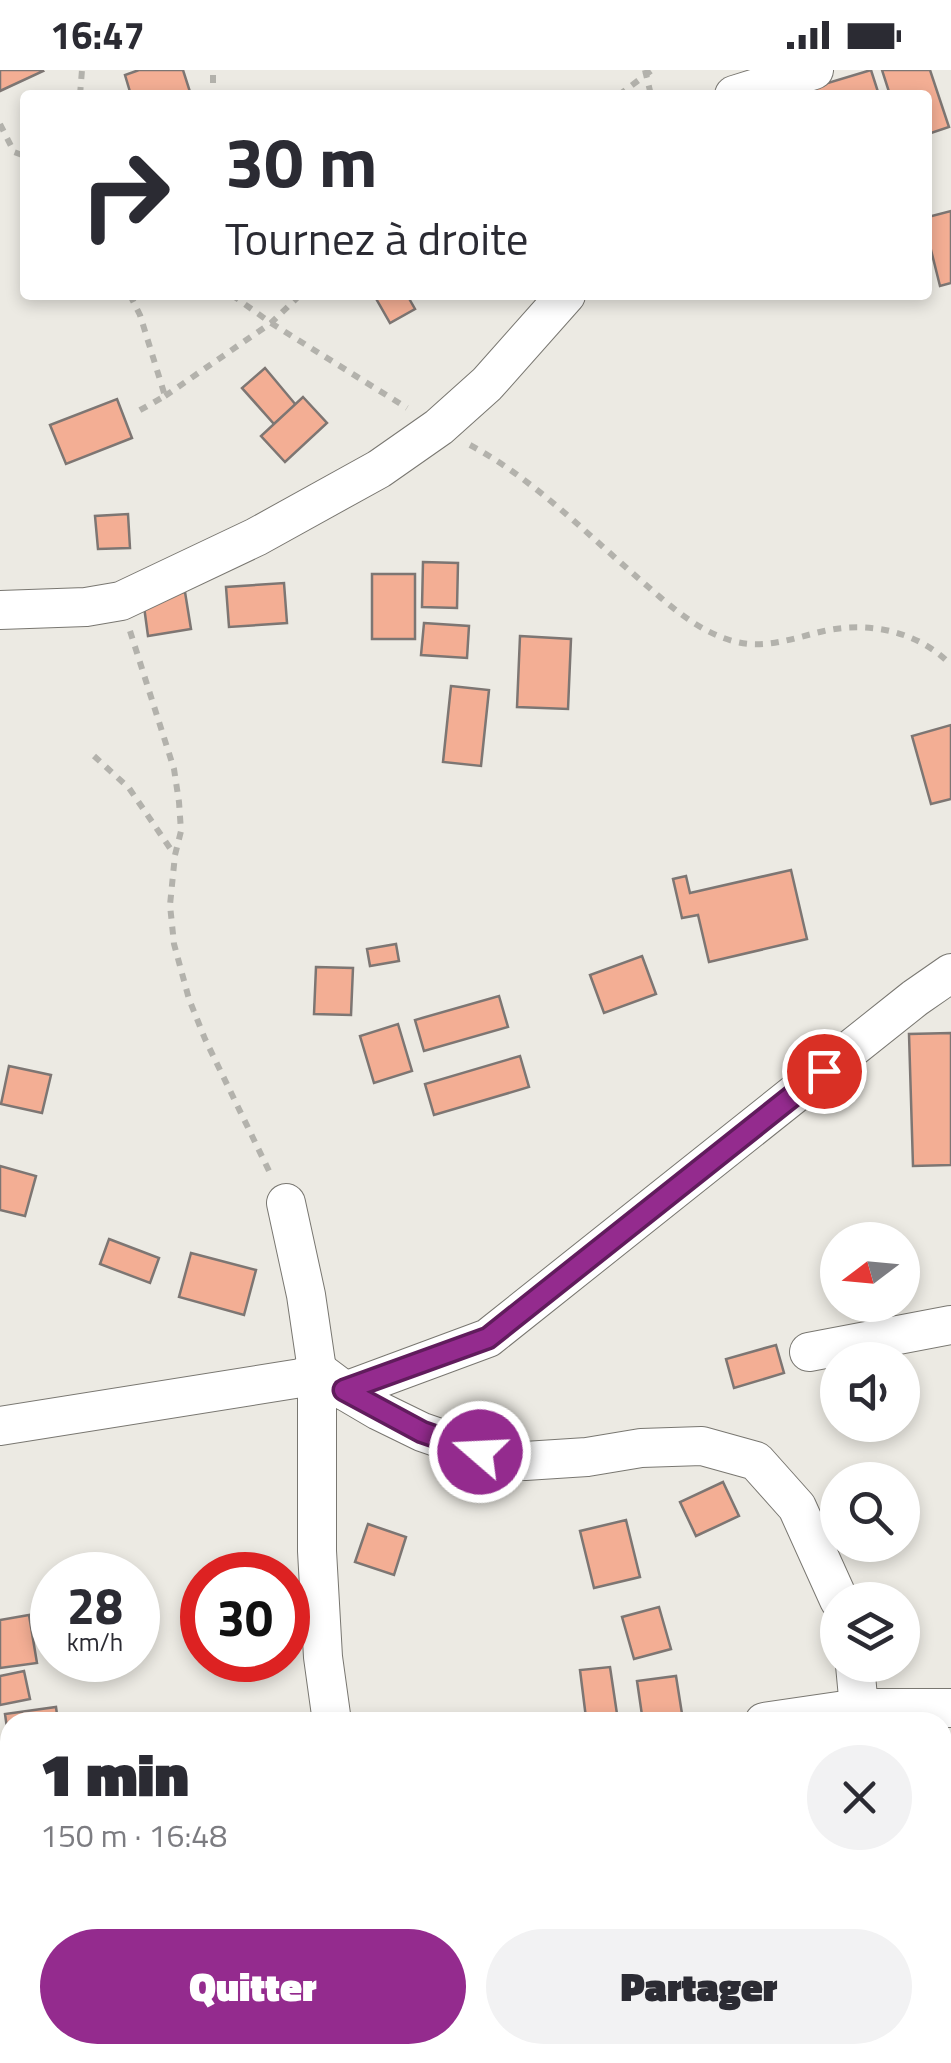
<!DOCTYPE html>
<html lang="fr">
<head>
<meta charset="utf-8">
<style>
  :root { --surface:#fff; --page:#f2f2f3; --text:#2b2b33; --muted:#7c7c81; --accent:#942b8e }
  body { margin:0; font-family:"Titillium Web",sans-serif; background:var(--page); color:var(--text); height:100vh; display:flex; flex-direction:column; font-size:38px; white-space:nowrap }
  * { box-sizing:border-box; margin:0 }
  p { font-size:32px; color:var(--muted) }
  .icon { flex:none; width:55px; height:55px; fill:none; stroke:currentColor; stroke-width:2; stroke-linecap:round; stroke-linejoin:round }
  .map { position:relative; flex:1; overflow:hidden }
  .details { position:absolute; left:0px; top:1642px; width:952px; height:352px; display:flex; flex-direction:column; background:var(--surface); border-radius:30px 30px 0 0; box-shadow:0 5px 15px #0003 }
  .details>* { flex:none }
  .guide { position:absolute; left:20px; top:20px; width:912px; height:210px; border-radius:10px; box-shadow:0 5px 15px #0003; background:#fff; color:var(--text); overflow:hidden }
  .needle { width:65px; rotate:254deg }
  .buttons { position:absolute; left:820px; top:1152px; display:grid; gap:20px }
  .buttons a { display:grid; place-items:center; width:100px; height:100px; border-radius:50%; background:var(--surface); box-shadow:0 5px 15px #0003; font-size:50px }
  .speed { position:absolute; left:30px; top:1482px; display:flex; gap:20px; font-size:50px; font-weight:700; text-align:center }
  .speed>* { display:grid; place-content:center; width:130px; height:130px; border-radius:50%; background:var(--surface); box-shadow:0 5px 15px #0003; line-height:1 }
  .speed small { font-size:25px; font-weight:400 }
  .speed .limit { border:15px solid #d22; background:#fff; color:#111 }
  .pin { position:absolute; display:grid; place-items:center; width:85px; height:85px; color:#fff; margin:-42px; border:5px solid #fff; border-radius:50%; box-shadow:0 2px 10px #0007 }
  .me { position:absolute; width:110px; margin:-55px; rotate:289deg; stroke-linejoin:round; filter:drop-shadow(0 0 8px #0008) }
  .turn { display:flex; align-items:center; gap:35px; height:210px; padding:0 40px; font-size:45px }
  .turn .icon { width:130px; height:130px; stroke-width:2.5 }
  .turn b { display:block; font-size:70px; line-height:85px }
  .round { display:grid; place-items:center; flex:none; width:105px; height:105px; border-radius:52px; background:var(--page) }
  .headline { display:flex; align-items:center; justify-content:space-between; height:170px; padding:0 40px }
  h1 { font-size:60px; font-weight:800; line-height:75px }
  .primary-button { display:flex; gap:20px; margin-top:auto; padding:20px 40px }
  .primary-button a { flex:1; height:115px; border-radius:60px; background:var(--accent); color:#fff; font-size:40px; font-weight:800; line-height:115px; text-align:center }
  .primary-button a+a { background:var(--page); color:var(--text) }
  .status { display:flex; justify-content:space-between; align-items:center; height:70px; padding:0 50px; background:var(--surface); direction:ltr }
  .status svg { height:28px; fill:currentColor }
  .map>svg:first-child { display:block }
</style>
</head>
<body>
<div class="status"><b>16:47</b><svg viewBox="0 0 49 12"><path d="M0 12V9h3v3zM5 12V6h3v6zM10 12V3h3v9zM15 12V0h3v12zM26 1h20v11H26zM47 4h2v5h-2z"/></svg></div>
<div class="map">
<svg width="951" height="1993" viewBox="0 0 951 1993">
  <rect width="100%" height="100%" fill="#eceae3"/>
  <g fill="#f3ae94" stroke="#7d7673" stroke-width="2.5">
    <path d="M0,0H42L43,1L0,21Z"/>
    <path d="M139,0H183L191,25H131L125,5Z"/>
    <path d="M871,0L879,25H802L801,21Z"/>
    <path d="M882,0H930L949,57L928,64V25H890Z"/>
    <path d="M951,141V213L940,216L928,168V147Z"/>
    <path d="M374,225H407L415,239L390,253Z"/>
    <path d="M265,298L296,335L274,354L242,318Z"/>
    <path d="M303,327L327,353L285,392L261,366Z"/>
    <path d="M117,329L132,368L66,394L50,355Z"/>
    <path d="M128,444L130,478L98,479L95,446Z"/>
    <path d="M423,492L458,493L457,538L422,537Z"/>
    <rect x="372" y="504" width="43" height="65"/>
    <path d="M284,513L287,553L229,557L226,517Z"/>
    <path d="M185,522L191,559L148,566L143,529Z"/>
    <path d="M424,553L469,556L467,588L421,585Z"/>
    <path d="M520,566L571,569L568,639L517,637Z"/>
    <path d="M451,616L489,620L481,696L443,692Z"/>
    <path d="M951,655V729L931,734L912,666Z"/>
    <path d="M791,800L807,869L709,892L698,845L682,848L673,809L686,806L690,823Z"/>
    <path d="M396,874L399,891L370,896L367,879Z"/>
    <path d="M642,886L656,924L604,943L590,905Z"/>
    <path d="M316,897L353,898L351,945L314,944Z"/>
    <path d="M499,926L508,957L424,981L415,950Z"/>
    <path d="M398,954L412,1001L374,1013L360,966Z"/>
    <path d="M951,963V1095L913,1096L909,964Z"/>
    <path d="M520,986L529,1017L434,1045L425,1014Z"/>
    <path d="M9,996L51,1005L42,1043L1,1034Z"/>
    <path d="M0,1096L36,1106L25,1146L0,1140Z"/>
    <path d="M109,1169L159,1188L150,1213L100,1194Z"/>
    <path d="M191,1183L256,1200L244,1245L179,1227Z"/>
    <path d="M776,1275L784,1303L734,1318L726,1289Z"/>
    <path d="M723,1412L739,1446L696,1466L680,1432Z"/>
    <path d="M626,1450L640,1507L594,1518L580,1461Z"/>
    <path d="M368,1454L406,1467L394,1505L355,1492Z"/>
    <path d="M659,1537L671,1579L634,1589L622,1547Z"/>
    <path d="M29,1545L37,1593L0,1598V1550Z"/>
    <path d="M610,1597L617,1644L586,1648L580,1600Z"/>
    <path d="M24,1601L30,1629L0,1635V1606Z"/>
    <path d="M676,1606L683,1650L643,1652L637,1611Z"/>
    <path d="M56,1637L58,1652H10V1679L5,1644Z"/>
    <path d="M10,1894V1932L0,1934V1896Z"/>
  </g>
  <g fill="none" stroke-linecap="round" stroke-linejoin="round">
    <g stroke="#797771" stroke-width="40">
      <g id="minor">
        <path d="M734,25L814,0"/>
        <path d="M0,540L86,537L121,531L256,467L379,399L439,357L487,314L566,225"/>
        <path d="M286,1133L306,1225L317,1300V1481L323,1587L332,1652"/>
        <path d="M809,1282L951,1255"/>
        <path d="M345,1321L488,1268L915,928L951,903"/>
        <path d="M0,1356L301,1308L317,1300L345,1321L379,1341L422,1362L480,1382L525,1391L587,1387L641,1378L702,1376L756,1391L797,1437L839,1530"/>
        <path d="M855,1595L859,1638"/>
        <path d="M764,1652L859,1638H951"/>
        <path d="M543,1985L550,1993"/>
        <path d="M0,1987L10,1981"/>
      </g>
    </g>
    <g stroke="#b3b2ac" stroke-width="6" stroke-dasharray="8 8" stroke-linecap="butt">
      <path d="M645,0L651,25"/>
      <path d="M213,13V0"/>
      <path d="M80,25L82,0"/>
      <path d="M619,25L652,0"/>
      <path d="M0,54L14,82L25,86"/>
      <path d="M130,225L140,245L165,326L135,343"/>
      <path d="M232,225L271,253L407,338"/>
      <path d="M165,326L271,253L300,225"/>
      <path d="M470,375C532,408 585,462 638,508C667,533 696,561 733,571C765,580 793,568 824,561C869,551 918,561 951,595"/>
      <path d="M130,561L174,699L179,732L181,761L175,785L170,835L174,874L189,929L205,969L271,1105"/>
      <path d="M94,686L129,718L174,784"/>
    </g>
    <use href="#minor" stroke="#fff" stroke-width="38"/>
  </g>
  <g fill="none" stroke-linecap="round" stroke-linejoin="round">
    <g stroke="#601c5c" stroke-width="25">
      <path id="route" d="M480,1382L422,1362L344,1320L488,1268L824,1001"/>
    </g>
    <use href="#route" stroke="#942b8e" stroke-width="18"/>
  </g>
</svg>
<div class="buttons">
<a><svg class="needle" viewBox="-14 -14 28 28"><path d="M0-13l5 13h-10z" fill="#e53935"/><path d="M0 13l5-13h-10z" fill="#7c7c81"/></svg></a>
<a><svg class="icon" aria-label="sound" viewBox="0 0 24 24"><path d="M4 9h4l5-4v14l-5-4H4zM17 9q2 3 0 6"/></svg></a>
<a><svg class="icon" aria-label="search" viewBox="0 0 24 24"><circle cx="10" cy="10" r="6"/><path d="M15 15l6 6"/></svg></a>
<a><svg class="icon" aria-label="layers" viewBox="0 0 24 24"><path d="M12 4l9 5-9 5-9-5zM3 14l9 5 9-5"/></svg></a>
</div>
<div class="speed"><div>28<small>km/h</small></div><div class="limit">30</div></div>
<div class="pin" style="left:824px;top:1001px;background:#d93025"><svg class="icon" aria-label="arrive" viewBox="0 0 24 24"><path d="M6 21V4h12l-3 4 3 4H6"/></svg></div>
<svg class="me" style="left:480px;top:1382px" viewBox="-20 -20 40 40"><circle r="17" fill="#942b8e" stroke="#fff" stroke-width="3"/><path d="M0-11L8 9 0 5-8 9z" fill="#fff"/></svg>
<div class="guide">
<div class="turn"><svg class="icon" aria-label="right" viewBox="0 0 24 24"><path d="M7 20v-9h11M14 6l5 5-5 5"/></svg><div><b>30 m</b>Tournez à droite</div></div>
</div>
<section class="details">
<div class="headline"><div><h1>1 min</h1><p>150 m · 16:48</p></div><a class="round"><svg class="icon" aria-label="close" viewBox="0 0 24 24"><path d="M6 6l12 12M18 6L6 18"/></svg></a></div>
<div class="primary-button"><a>Quitter</a><a>Partager</a></div>
</section>
</div>
</body>
</html>
